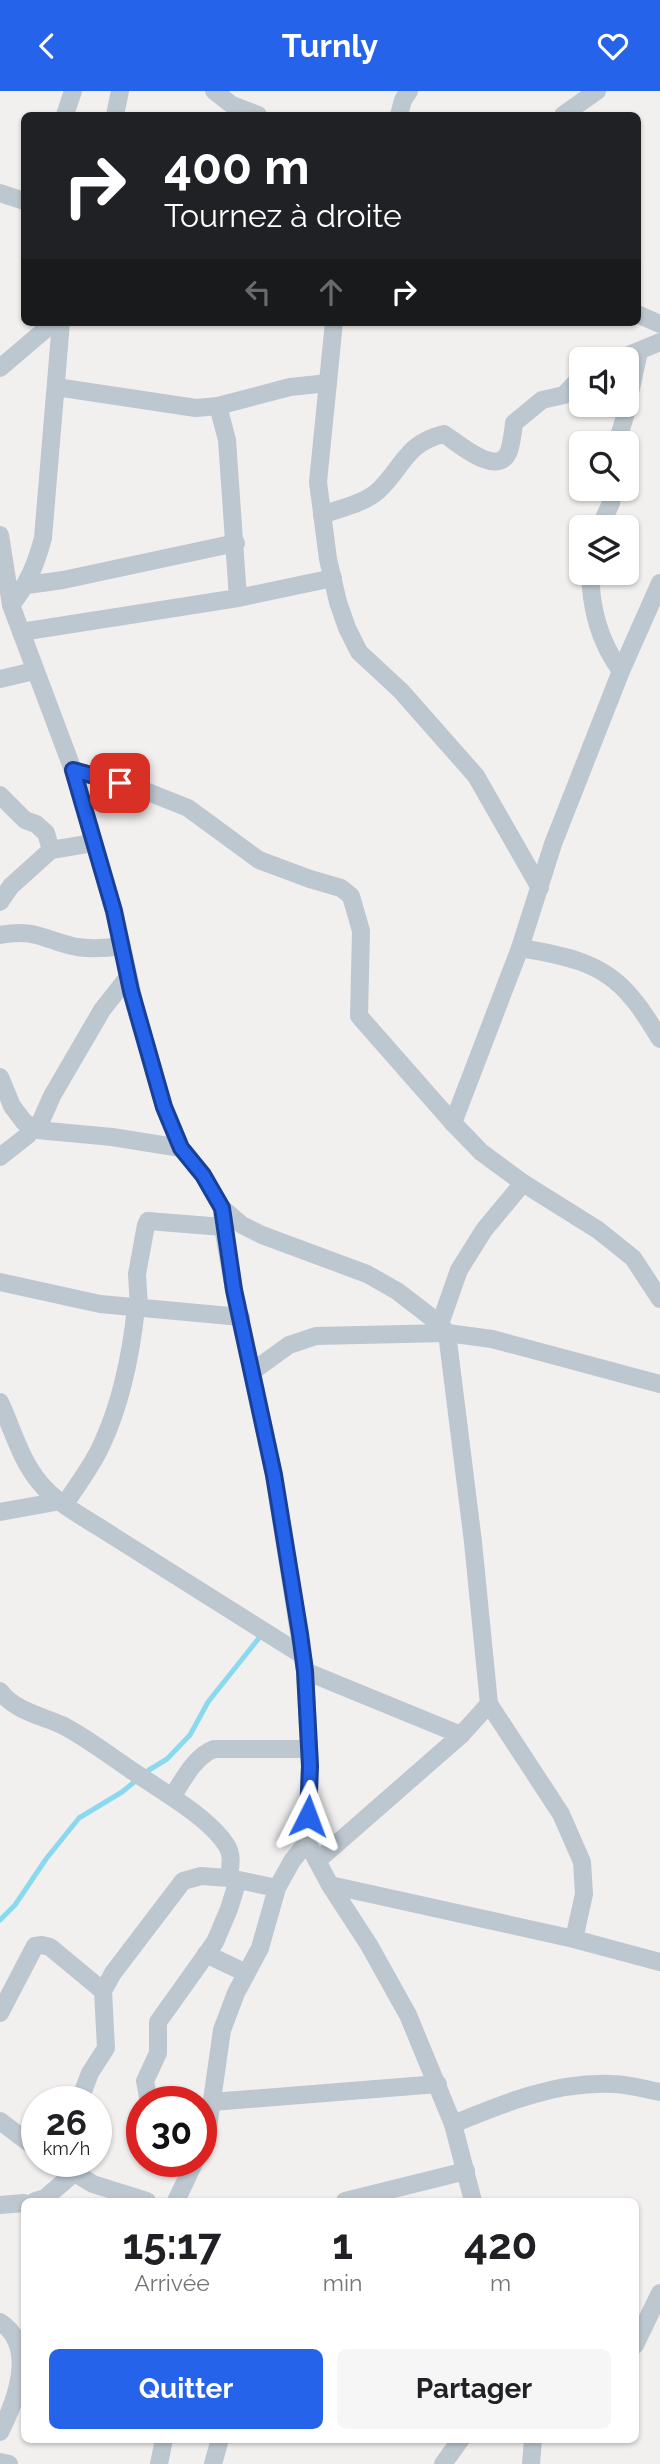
<!DOCTYPE html>
<html lang="fr">
<head>
<meta charset="utf-8">
<style>
  :root { --surface:#fff; --page:#f6f6f6; --text:#202124; --muted:#757577; --accent:#2563eb }
  body { margin:0; font-family:Raleway,sans-serif; background:var(--page); color:var(--text); height:100vh; display:flex; flex-direction:column; font-size:26px; white-space:nowrap }
  * { box-sizing:border-box; margin:0 }
  p { font-size:23px; color:var(--muted) }
  .icon { flex:none; width:38px; height:38px; fill:none; stroke:currentColor; stroke-width:2; stroke-linecap:round; stroke-linejoin:round }
  .map { position:relative; flex:1; overflow:hidden }
  .drawer { position:absolute; left:21px; top:2107px; width:618px; height:245px; display:flex; flex-direction:column; background:var(--surface); border-radius:10px; box-shadow:0 2px 5px #0004 }
  .drawer>* { flex:none }
  .top-card { position:absolute; left:21px; top:21px; width:620px; height:214px; border-radius:10px; box-shadow:0 2px 5px #0004; background:#202124; color:#fff; overflow:hidden }
  .fabs { position:absolute; left:569px; top:256px; display:grid; gap:14px }
  .fabs a { display:grid; place-items:center; width:70px; height:70px; border-radius:10px; background:var(--surface); box-shadow:0 2px 5px #0004; font-size:35px }
  .speed { position:absolute; left:21px; top:1995px; display:flex; gap:14px; font-size:35px; font-weight:700; text-align:center }
  .speed>* { display:grid; place-content:center; width:91px; height:91px; border-radius:50%; background:var(--surface); box-shadow:0 2px 5px #0004; line-height:1 }
  .speed small { font-size:18px; font-weight:400 }
  .speed .limit { border:10px solid #d22; background:#fff; color:#111 }
  .pin { position:absolute; display:grid; place-items:center; width:60px; height:60px; color:#fff; margin:-30px; border-radius:14px; box-shadow:0 4px 10px #0006 }
  .me { position:absolute; width:77px; margin:-38px; rotate:3deg; stroke-linejoin:round; filter:drop-shadow(0 0 5px #0008) }
  .turn { display:flex; align-items:center; gap:24px; height:147px; padding:0 28px; font-size:32px }
  .turn .icon { width:91px; height:91px; stroke-width:2.5 }
  .turn b { display:block; font-size:49px; line-height:60px }
  .lanes { display:flex; align-items:center; height:66px; padding:0 28px; background:#0003; justify-content:center; gap:35px; direction:ltr }
  .lanes .off { opacity:.35 }
  .eta { display:flex; justify-content:space-evenly; align-items:center; height:119px; text-align:center }
  .eta b { font-size:42px; font-weight:700; line-height:49px }
  .primary-button { display:flex; gap:14px; margin-top:auto; padding:14px 28px }
  .primary-button a { flex:1; height:80px; border-radius:10px; background:var(--accent); color:#fff; font-size:28px; font-weight:700; line-height:80px; text-align:center }
  .primary-button a+a { background:var(--page); color:var(--text) }
  header { display:flex; justify-content:space-between; align-items:center; height:91px; padding:0 28px; background:var(--accent); color:#fff; font-size:32px; font-weight:700 }
  .map>svg:first-child { display:block }
</style>
</head>
<body>
<header><svg class="icon" aria-label="back" viewBox="0 0 24 24"><path d="M15 5l-7 7 7 7"/></svg>Turnly<svg class="icon" aria-label="heart" viewBox="0 0 24 24"><path d="M12 20l-8-8c-3-5 5-10 8-4 3-6 11-1 8 4z"/></svg></header>
<div class="map">
<svg width="660" height="2373" viewBox="0 0 660 2373">
  <rect width="100%" height="100%" fill="#f2efef"/>
  <g fill="none" stroke-linecap="round" stroke-linejoin="round">
    <path stroke="#8ad9ee" stroke-width="5" d="M0,1829L15,1814L46,1768L79,1727L122,1701L149,1679L167,1668L190,1644L208,1611L259,1547"/>
    <g stroke="#bdc7cf" stroke-width="18">
      <path d="M214,0L232,14L258,24"/>
      <path d="M65,24L73,0"/>
      <path d="M115,24L120,0"/>
      <path d="M399,24L403,9L409,0"/>
      <path d="M563,24L597,0"/>
      <path d="M0,102L24,110"/>
      <path d="M637,223L660,233"/>
      <path d="M334,231L318,391L328,468L338,511L347,537L359,561L401,600L476,685L540,797"/>
      <path d="M619,268L660,251"/>
      <path d="M0,277L54,231"/>
      <path d="M56,296L196,317L218,315L290,296L328,292"/>
      <path d="M218,315L227,349L238,507"/>
      <path d="M617,352L625,325L639,260"/>
      <path d="M322,424C341,417 363,413 378,400C403,377 405,352 444,343C458,352 498,388 509,360C512,351 513,341 514,332L542,309L564,304L581,286"/>
      <path d="M600,436L611,412L614,397"/>
      <path d="M0,444L11,514L73,679L143,699L188,717L259,769L310,788L341,797L351,805L361,840L359,925L453,1032L481,1061L523,1092L598,1139L633,1167L660,1208"/>
      <path d="M590,481C591,518 599,550 621,580"/>
      <path d="M27,494L63,489L236,452"/>
      <path d="M11,514C28,493 36,473 43,447L61,231"/>
      <path d="M21,541L238,507L333,487"/>
      <path d="M0,588L34,580"/>
      <path d="M73,679L114,820L135,915L164,1016L181,1057L203,1084L222,1117L223,1136L234,1199L274,1384L305,1580L461,1644"/>
      <path d="M0,704L25,729L36,733L46,742L51,759"/>
      <path d="M0,811L11,795L51,759L93,752"/>
      <path d="M0,844C37,837 45,850 77,856C91,858 108,857 122,855"/>
      <path d="M520,857C563,864 604,871 632,907C643,919 651,934 660,948"/>
      <path d="M0,986L12,1015L24,1031L37,1039L112,1046L181,1057"/>
      <path d="M453,1032L520,857L553,753L621,580L660,492"/>
      <path d="M37,1039L52,1005L102,919L128,886"/>
      <path d="M0,1066L28,1044L32,1036"/>
      <path d="M222,1117L242,1134L262,1144L367,1183L397,1200L440,1233L447,1242L473,1451L489,1613L561,1723L582,1771L584,1803L574,1848"/>
      <path d="M0,1191L100,1213L241,1226"/>
      <path d="M139,1217L137,1183L146,1134L148,1130L223,1136"/>
      <path d="M440,1233L459,1179L484,1139L523,1092"/>
      <path d="M253,1280L289,1254L316,1245L447,1242L492,1248L660,1293"/>
      <path d="M0,1311C13,1339 20,1368 40,1392C58,1414 89,1429 113,1445C176,1485 239,1525 302,1564"/>
      <path d="M65,1413C77,1394 93,1374 102,1353C122,1310 131,1264 136,1217"/>
      <path d="M0,1421L61,1410"/>
      <path d="M305,1580L310,1675L307,1751L330,1794L369,1854L408,1924L453,2033L473,2110"/>
      <path d="M0,1600C14,1620 43,1625 64,1635C88,1648 109,1664 131,1679C160,1699 209,1726 227,1755C233,1765 230,1776 229,1787L277,1797"/>
      <path d="M172,1706C183,1689 195,1665 214,1658H309"/>
      <path d="M317,1770L461,1644L489,1613"/>
      <path d="M330,1794L574,1848L660,1871"/>
      <path d="M206,1863L246,1882"/>
      <path d="M0,1922L35,1855L42,1854L50,1856L103,1900"/>
      <path d="M79,2011L90,1982L106,1957L103,1900L113,1882L183,1790L201,1785L229,1787"/>
      <path d="M149,2011L145,1990L158,1962V1931L215,1851L229,1818L238,1789"/>
      <path d="M212,2011L438,1993"/>
      <path d="M0,2030L37,2058"/>
      <path d="M453,2033C504,2012 555,1991 611,1993C627,1993 644,1998 660,2001"/>
      <path d="M201,2056L208,2037L222,1939L236,1902L260,1857L277,1797L292,1770L307,1751"/>
      <path d="M55,2070L93,2093L147,2110"/>
      <path d="M35,2110L45,2107L73,2083"/>
      <path d="M176,2110L195,2070"/>
      <path d="M345,2110L466,2080"/>
      <path d="M0,2114L24,2112"/>
      <path d="M0,2231C37,2255 16,2310 0,2341"/>
      <path d="M635,2254L660,2202"/>
      <path d="M0,2371L9,2373"/>
      <path d="M159,2373L164,2348"/>
      <path d="M213,2373L220,2348"/>
      <path d="M443,2373L461,2348"/>
      <path d="M531,2373L533,2348"/>
    </g>
  </g>
  <g fill="none" stroke-linecap="round" stroke-linejoin="round">
    <g stroke="#184099" stroke-width="18">
      <path id="route" d="M120,692L73,679L114,820L131,900L164,1016L181,1057L203,1084L222,1117L234,1199L274,1384L300,1543L305,1580L310,1675L308,1725"/>
    </g>
    <use href="#route" stroke="#2563eb" stroke-width="12"/>
  </g>
</svg>
<div class="fabs">
<a><svg class="icon" aria-label="sound" viewBox="0 0 24 24"><path d="M4 9h4l5-4v14l-5-4H4zM17 9q2 3 0 6"/></svg></a>
<a><svg class="icon" aria-label="search" viewBox="0 0 24 24"><circle cx="10" cy="10" r="6"/><path d="M15 15l6 6"/></svg></a>
<a><svg class="icon" aria-label="layers" viewBox="0 0 24 24"><path d="M12 4l9 5-9 5-9-5zM3 14l9 5 9-5"/></svg></a>
</div>
<div class="speed"><div>26<small>km/h</small></div><div class="limit">30</div></div>
<div class="pin" style="left:120px;top:692px;background:#d93025"><svg class="icon" aria-label="arrive" viewBox="0 0 24 24"><path d="M6 21V4h12l-3 4 3 4H6"/></svg></div>
<svg class="me" style="left:308px;top:1725px" viewBox="-20 -20 40 40"><path d="M0-17L14 15 0 8-14 15z" fill="#2563eb" stroke="#fff" stroke-width="4"/></svg>
<div class="top-card">
<div class="turn"><svg class="icon" aria-label="right" viewBox="0 0 24 24"><path d="M7 20v-9h11M14 6l5 5-5 5"/></svg><div><b>400 m</b>Tournez à droite</div></div>
<div class="lanes"><svg class="icon off" aria-label="left" viewBox="0 0 24 24"><path d="M17 20v-9H6M10 6l-5 5 5 5"/></svg><svg class="icon off" aria-label="ahead" viewBox="0 0 24 24"><path d="M12 20V5M6 11l6-6 6 6"/></svg><svg class="icon" aria-label="right" viewBox="0 0 24 24"><path d="M7 20v-9h11M14 6l5 5-5 5"/></svg></div>
</div>
<section class="drawer">
<div class="eta">
<div><b>15:17</b><p>Arrivée</p></div>
<div><b>1</b><p>min</p></div>
<div><b>420</b><p>m</p></div>
</div>
<div class="primary-button"><a>Quitter</a><a>Partager</a></div>
</section>
</div>
</body>
</html>
